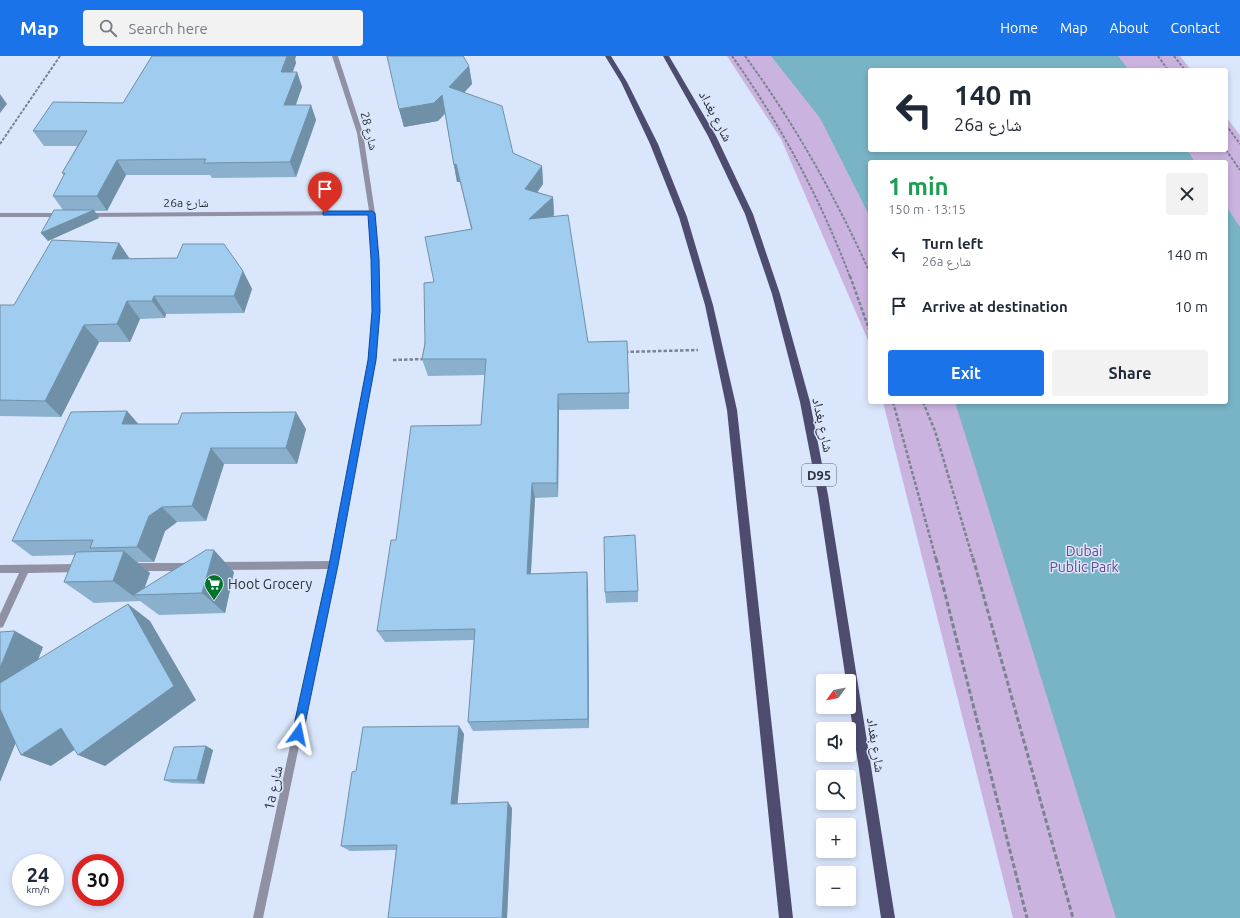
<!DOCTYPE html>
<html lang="en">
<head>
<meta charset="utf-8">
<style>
  :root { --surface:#fff; --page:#f2f2f3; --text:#1f2937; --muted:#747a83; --accent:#1a73e8 }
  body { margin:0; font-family:Ubuntu,"Noto Naskh Arabic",sans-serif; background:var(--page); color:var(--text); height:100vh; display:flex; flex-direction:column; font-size:15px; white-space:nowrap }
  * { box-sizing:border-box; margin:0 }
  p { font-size:13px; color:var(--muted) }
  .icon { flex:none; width:22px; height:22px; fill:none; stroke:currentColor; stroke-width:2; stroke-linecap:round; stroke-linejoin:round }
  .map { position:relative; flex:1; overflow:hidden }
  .drawer { position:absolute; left:868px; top:104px; width:360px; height:244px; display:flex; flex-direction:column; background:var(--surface); border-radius:4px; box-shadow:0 2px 6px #0003 }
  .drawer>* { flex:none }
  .banner { position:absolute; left:868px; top:12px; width:360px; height:84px; border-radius:4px; box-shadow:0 2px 6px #0003; background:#fff; color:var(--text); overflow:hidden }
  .needle { width:26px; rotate:237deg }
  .buttons { position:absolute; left:816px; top:618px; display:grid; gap:8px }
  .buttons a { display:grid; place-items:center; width:40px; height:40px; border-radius:4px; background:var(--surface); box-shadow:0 2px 6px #0003; font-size:20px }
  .speed { position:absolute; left:12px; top:798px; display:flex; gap:8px; font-size:20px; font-weight:700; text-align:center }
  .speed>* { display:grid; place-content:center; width:52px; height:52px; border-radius:50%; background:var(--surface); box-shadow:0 2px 6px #0003; line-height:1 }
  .speed small { font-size:10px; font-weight:400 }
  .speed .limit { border:6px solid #d22; background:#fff; color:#111 }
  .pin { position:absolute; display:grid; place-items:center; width:34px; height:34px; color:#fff; margin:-41px -17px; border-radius:50% 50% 50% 0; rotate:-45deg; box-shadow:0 0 4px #0007 }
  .pin .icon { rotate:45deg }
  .me { position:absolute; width:44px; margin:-22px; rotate:12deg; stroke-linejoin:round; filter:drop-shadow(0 0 3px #0008) }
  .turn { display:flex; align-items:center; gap:14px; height:84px; padding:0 20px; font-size:18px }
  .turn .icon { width:52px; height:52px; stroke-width:2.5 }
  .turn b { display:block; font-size:28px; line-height:34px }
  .round { display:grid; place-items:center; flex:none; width:42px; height:42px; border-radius:4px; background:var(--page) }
  .overview { display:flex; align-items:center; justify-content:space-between; height:68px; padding:0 20px }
  h1 { font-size:24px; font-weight:600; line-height:30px; color:#1e9e55 }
  .button { display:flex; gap:8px; margin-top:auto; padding:8px 20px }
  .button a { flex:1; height:46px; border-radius:4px; background:var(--accent); color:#fff; font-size:16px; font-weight:600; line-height:46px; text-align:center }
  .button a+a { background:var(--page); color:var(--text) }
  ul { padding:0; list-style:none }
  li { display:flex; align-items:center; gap:12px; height:52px; padding:0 20px }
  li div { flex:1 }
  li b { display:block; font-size:15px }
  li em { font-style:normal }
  header { display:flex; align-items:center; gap:24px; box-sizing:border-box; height:56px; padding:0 20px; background:var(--accent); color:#fff }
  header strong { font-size:19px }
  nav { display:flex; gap:22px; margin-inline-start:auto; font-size:14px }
  .search { width:280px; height:36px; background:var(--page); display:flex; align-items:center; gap:10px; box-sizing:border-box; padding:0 14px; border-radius:4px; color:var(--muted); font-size:15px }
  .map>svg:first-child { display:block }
</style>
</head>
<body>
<header>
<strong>Map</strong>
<div class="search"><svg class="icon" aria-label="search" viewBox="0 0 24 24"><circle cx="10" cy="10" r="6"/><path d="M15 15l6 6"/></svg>Search here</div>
<nav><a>Home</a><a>Map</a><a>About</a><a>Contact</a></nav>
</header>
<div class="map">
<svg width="1240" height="862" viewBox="0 0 1240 862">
  <rect width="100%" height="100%" fill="#dae6fc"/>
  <path fill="#cbb3df" d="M727,0H1180L1191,14H870V94H1226V61L1240,79V862H1013L883,346H1226V106H870V292L867,282L781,83Z"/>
  <g fill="#78b4c5">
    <path d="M771,0H1118L1129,14H870V94H1187L1195,106H870V161L820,62Z"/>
    <path d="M1226,150L1240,171V862H1116L955,346H1226Z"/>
  </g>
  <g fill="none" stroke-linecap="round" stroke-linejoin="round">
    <g stroke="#7b8392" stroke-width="2" stroke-dasharray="3 1.5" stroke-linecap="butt">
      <path d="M732,0C781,69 820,142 850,221"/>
      <path d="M745,0C795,68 835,140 870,217"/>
      <path d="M1158,0L1168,14"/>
      <path d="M1174,0L1185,14"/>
      <path d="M1226,69L1240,88"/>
      <path d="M0,88L60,0"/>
      <path d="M1226,94L1240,114"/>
    </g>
    <g stroke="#7b8392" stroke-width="2.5" stroke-dasharray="3.5 2" stroke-linecap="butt">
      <path d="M850,220L870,276"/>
      <path d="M625,296L698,294"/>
      <path d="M393,304L426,303"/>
      <path d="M893,346L936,503"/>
      <path d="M923,346L935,375L973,503"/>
    </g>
    <g stroke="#7b8392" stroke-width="3" stroke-dasharray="5 2.5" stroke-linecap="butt">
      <path d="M936,502L1027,862"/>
      <path d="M973,502L1073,862"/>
    </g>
    <g fill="#9191a5" fill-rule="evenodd">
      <path d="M333,505L336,506L337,509L336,512L333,513L219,514L216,513L215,510L216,507L219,506Z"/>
      <path d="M133,507H189L192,508L193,511L192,514L189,515H133L130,514L129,511L130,508Z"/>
      <path d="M79,508L82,509L83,512L82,515L79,516L28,517L3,571L0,572V558L19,517H0V509Z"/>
    </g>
    <g fill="#9191a5" fill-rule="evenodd">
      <path d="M332,0H338L363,77L375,157L378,203L379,255L376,304L337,509L263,862H253L329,509L368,304L373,255L372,203L369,159L87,161L84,159L87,157L369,155L357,77Z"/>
      <path d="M0,157H61L64,159L61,161H0Z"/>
    </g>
    <g fill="#4e4c6e" fill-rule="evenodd">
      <path d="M605,0H611L627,26L658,88L687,161L713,249L737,354L793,862H779L727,354L705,249L679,161L650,88L621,26Z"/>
      <path d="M663,0H669L716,80L753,158L780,238L810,346L828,439L895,862H881L849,646V625H846L818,439L800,346L772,238L745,158L708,80Z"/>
    </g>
  </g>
  <g fill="#8ab0ce">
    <path d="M152,0H296L295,3L296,7L293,16H297L302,31L296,49H311L316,64L296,121L212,122L210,119H126L107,155H94L99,162L48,185L41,177L63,154L53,140L64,120L62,117L77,90H44L33,75L123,47Z"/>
    <path d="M469,10L472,28L464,36L513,97L542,110L543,128L537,136L553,141L554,159L552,161L588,286L629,337V353L559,354L558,441L535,442L531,518L588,529L589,672L473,675L468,666L474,584L385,586L377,575L396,484L481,369L485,319L428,320L422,303L434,226L471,173L460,126H457L445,58L438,65L404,71L399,53Z"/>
    <path d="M119,187L130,203L243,215L252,233L244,257L166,258L165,262L140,263L130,286H99L61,361L0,360V249H14Z"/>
    <path d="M127,355L138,368L306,373L297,408H224L206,465L177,466L165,475L154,506H137L150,517L144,532L234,516L225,557L159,559L140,545L94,547L64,526L75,499L32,500L12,485Z"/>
    <path d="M638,535V546L606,547L605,536Z"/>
    <path d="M459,670L464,678L457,748L512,752L507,862H388L396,794L350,795L341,790L356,715Z"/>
    <path d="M206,690L213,694L204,728L172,727L164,724Z"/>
  </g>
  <g fill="#7090a7">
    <path d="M287,0H296L295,3L296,7L286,31L281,16Z"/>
    <path d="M469,10L472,28L453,49L449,31Z"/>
    <path d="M297,16L302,31L290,64L284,49Z"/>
    <path d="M0,38L7,48L0,57Z"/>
    <path d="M442,39L445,57L438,65L404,71L399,53Z"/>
    <path d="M311,49L316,64L296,121L290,106Z"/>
    <path d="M117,104L126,119L107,155L97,140Z"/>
    <path d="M456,108L460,126H457L454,109Z"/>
    <path d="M542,110L543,128L527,151L525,133Z"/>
    <path d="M553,141L554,159L531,181L529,163Z"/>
    <path d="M94,154L99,162L48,185L41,177Z"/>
    <path d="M119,187L131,205L112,203Z"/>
    <path d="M243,215L252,233L244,257L234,240Z"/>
    <path d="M154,240L166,258L165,262L152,245Z"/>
    <path d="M127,245L140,263L130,286L117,268Z"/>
    <path d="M84,269L99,286L61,361L45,345Z"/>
    <path d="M558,338L559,354L558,441L557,427Z"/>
    <path d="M127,355L142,372L122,368Z"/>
    <path d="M296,356L306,373L297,408L286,392Z"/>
    <path d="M211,392L224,408L206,465L192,450Z"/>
    <path d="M532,427L535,442L530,530L527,518Z"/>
    <path d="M162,451L177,466L165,475L154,506L137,491L149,460Z"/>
    <path d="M214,494L234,516L225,557L202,537Z"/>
    <path d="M124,495L150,517L142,539H133L140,545L113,525Z"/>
    <path d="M587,516L588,529L589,672L588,663Z"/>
    <path d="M128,548L150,565L196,644L105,710L78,699Z"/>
    <path d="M15,575L43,591L22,646L0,636V612Z"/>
    <path d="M0,647L27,659L0,726Z"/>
    <path d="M459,670L464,678L457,753L451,748Z"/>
    <path d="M61,672L89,684L51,710L21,699Z"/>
    <path d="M206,690L213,694L204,728L197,724Z"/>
    <path d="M508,746L512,752L507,862H502Z"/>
  </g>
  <g fill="#a0cdef" stroke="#7090a7">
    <path d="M152,0H287L281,16H297L284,49H311L290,106L204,107L206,103L117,104L97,140H53L65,117H62L87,75H33L53,46L123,47Z"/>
    <path d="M387,0H463L469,10L449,31L502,50L513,97L542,110L525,133L553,141L529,163L568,159L588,286L627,285L629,337L558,338L557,427H532L527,518L587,516L588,663L468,666L475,573L377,575L391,484H396L411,370L481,369L486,303H422L425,288L424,227L434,226L425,181L472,173L456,108L454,109L442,39L434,47L399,53Z"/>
    <path d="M54,154H94L41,177Z"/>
    <path d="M52,184L119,187L112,203L177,202L183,188H224L243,215L234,240H154L152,245H127L117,268L84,269L45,345L0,344V249H14Z"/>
    <path d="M127,355L122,368H178L182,357L296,356L286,392H211L192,450L162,451L149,460L137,491L90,492L93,484L12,485L71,356Z"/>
    <path d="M635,479L638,535L605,536L604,481Z"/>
    <path d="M206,494H214L202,537L133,539Z"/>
    <path d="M124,495L113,525L64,526L76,496Z"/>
    <path d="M128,548L174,630L78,699L61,672L21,699L0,653V627Z"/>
    <path d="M15,575L0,612V576Z"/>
    <path d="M459,670L451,748L508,746L502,862H388L397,789L341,790L352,716L356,715L363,671Z"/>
    <path d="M206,690L197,724H164L174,691Z"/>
  </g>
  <path fill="#1a73e8" stroke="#114b97" d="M325,155H372L375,157L379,203L380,255L376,304L338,509L303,678L301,682L298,683L294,682L292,678L329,509L368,304L372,255L371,203L368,159H323V156Z"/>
  <defs>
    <g id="supermarket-pin" transform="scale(1)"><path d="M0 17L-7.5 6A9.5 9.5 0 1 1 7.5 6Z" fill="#007428" stroke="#dae6fc"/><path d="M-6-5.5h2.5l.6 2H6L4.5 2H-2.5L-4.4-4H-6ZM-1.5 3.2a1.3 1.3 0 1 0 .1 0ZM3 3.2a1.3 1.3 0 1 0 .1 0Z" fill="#fff"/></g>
  </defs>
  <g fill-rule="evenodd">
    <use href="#supermarket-pin" x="214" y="528"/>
  </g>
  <g text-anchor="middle" stroke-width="3" stroke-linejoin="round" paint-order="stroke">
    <g font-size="12" fill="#2c3039" stroke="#dae6fc">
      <text transform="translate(369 75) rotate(76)" y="4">شارع 28</text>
      <text x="186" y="151">26a شارع</text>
    </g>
    <rect fill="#dae6fc" stroke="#606774" stroke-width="1" x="802" y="408" width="34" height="22" rx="3"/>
    <g font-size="13" font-weight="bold" fill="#2c3039">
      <text x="819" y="424">D95</text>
    </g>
    <g font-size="14" fill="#2c3039" stroke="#dae6fc">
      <text transform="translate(716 60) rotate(62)" y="5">شارع بغداد</text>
      <text transform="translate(823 369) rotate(78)" y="5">شارع بغداد</text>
      <text transform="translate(876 689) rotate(81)" y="5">شارع بغداد</text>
      <text transform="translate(273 732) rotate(-78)" y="5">1a شارع</text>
    </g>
    <g font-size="14" fill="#684780" stroke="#dae6fc">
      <text x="1084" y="500">Dubai<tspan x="1084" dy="16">Public Park</tspan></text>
    </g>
    <g font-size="14" fill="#2c3039" stroke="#dae6fc" text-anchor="start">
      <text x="228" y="533">Hoot Grocery</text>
    </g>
  </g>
</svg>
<div class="buttons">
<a><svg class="needle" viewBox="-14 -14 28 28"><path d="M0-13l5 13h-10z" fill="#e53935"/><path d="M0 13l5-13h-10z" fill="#747a83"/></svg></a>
<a><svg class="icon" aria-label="sound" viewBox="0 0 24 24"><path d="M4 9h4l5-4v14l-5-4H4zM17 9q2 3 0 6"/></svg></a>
<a><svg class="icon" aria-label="search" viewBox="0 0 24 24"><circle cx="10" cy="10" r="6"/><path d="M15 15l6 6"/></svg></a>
<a>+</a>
<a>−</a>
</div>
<div class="speed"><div>24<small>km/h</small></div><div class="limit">30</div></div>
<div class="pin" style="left:325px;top:157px;background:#d93025"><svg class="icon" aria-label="arrive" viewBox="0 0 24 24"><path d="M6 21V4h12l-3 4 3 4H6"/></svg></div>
<svg class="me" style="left:298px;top:678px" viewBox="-20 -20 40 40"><path d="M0-17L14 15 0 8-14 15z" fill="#1a73e8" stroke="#fff" stroke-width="4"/></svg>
<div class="banner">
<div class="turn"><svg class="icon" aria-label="left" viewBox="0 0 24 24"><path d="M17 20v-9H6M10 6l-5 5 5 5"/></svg><div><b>140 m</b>26a شارع</div></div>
</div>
<section class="drawer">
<div class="overview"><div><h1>1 min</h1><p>150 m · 13:15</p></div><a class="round"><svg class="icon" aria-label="close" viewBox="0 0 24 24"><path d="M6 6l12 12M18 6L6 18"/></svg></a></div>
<ul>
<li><svg class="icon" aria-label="left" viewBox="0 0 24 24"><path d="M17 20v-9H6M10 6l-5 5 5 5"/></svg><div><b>Turn left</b><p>26a شارع</p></div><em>140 m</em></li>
<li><svg class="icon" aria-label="arrive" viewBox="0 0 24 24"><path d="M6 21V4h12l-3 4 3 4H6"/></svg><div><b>Arrive at destination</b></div><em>10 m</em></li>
</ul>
<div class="button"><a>Exit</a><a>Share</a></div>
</section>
</div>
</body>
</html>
